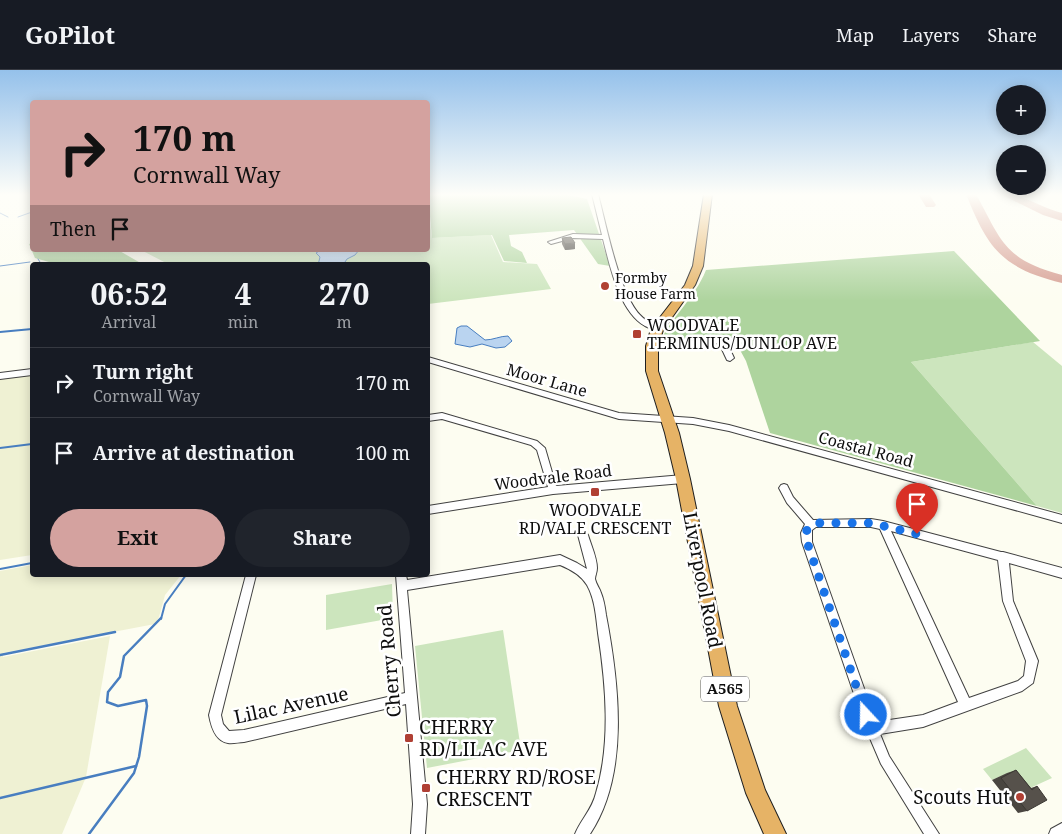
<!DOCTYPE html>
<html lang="en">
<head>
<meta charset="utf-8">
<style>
  :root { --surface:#171b24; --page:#20242c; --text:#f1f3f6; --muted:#9ea1a6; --line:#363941; --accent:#d4a29f }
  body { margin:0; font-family:"Noto Serif",serif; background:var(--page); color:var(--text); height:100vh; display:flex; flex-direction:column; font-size:19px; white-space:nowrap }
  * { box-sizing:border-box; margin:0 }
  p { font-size:16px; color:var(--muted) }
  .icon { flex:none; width:28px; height:28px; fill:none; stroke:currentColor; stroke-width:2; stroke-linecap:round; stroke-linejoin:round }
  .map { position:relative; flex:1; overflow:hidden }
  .sheet { position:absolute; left:30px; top:192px; width:400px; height:315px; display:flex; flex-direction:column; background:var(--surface); border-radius:5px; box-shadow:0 2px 12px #0003 }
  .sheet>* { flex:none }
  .guide { position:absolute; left:30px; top:30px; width:400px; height:152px; border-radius:5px; box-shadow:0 2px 12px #0003; background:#d4a29f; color:#111; overflow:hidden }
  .fabs { position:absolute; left:996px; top:15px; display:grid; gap:10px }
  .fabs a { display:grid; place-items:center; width:50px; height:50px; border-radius:50%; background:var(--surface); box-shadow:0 2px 12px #0003; font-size:25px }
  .pin { position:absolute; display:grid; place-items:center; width:42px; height:42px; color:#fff; margin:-51px -21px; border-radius:50% 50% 50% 0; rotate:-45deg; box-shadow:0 0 5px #0007 }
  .pin .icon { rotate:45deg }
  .me { position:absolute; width:55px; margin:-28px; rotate:339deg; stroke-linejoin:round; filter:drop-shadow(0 0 4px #0008) }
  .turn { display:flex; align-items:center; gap:18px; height:105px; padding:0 20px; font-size:22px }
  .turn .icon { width:65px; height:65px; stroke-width:2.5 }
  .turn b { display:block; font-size:35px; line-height:42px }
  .then { display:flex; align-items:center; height:48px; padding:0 20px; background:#0003; gap:10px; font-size:19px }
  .eta { display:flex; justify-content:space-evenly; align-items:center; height:85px; text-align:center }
  .eta b { font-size:30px; font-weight:700; line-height:35px }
  .primary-button { display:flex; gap:10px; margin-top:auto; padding:10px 20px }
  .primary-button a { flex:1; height:58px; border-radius:30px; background:var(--accent); color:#111; font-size:20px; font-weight:700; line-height:58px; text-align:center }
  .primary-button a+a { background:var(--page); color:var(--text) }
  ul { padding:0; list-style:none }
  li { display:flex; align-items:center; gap:15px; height:70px; padding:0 20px; border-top:1px solid var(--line) }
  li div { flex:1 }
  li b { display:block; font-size:19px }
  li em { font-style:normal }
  header { display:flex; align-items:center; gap:30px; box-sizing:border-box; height:70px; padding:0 25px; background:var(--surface); border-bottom:1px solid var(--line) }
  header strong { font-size:24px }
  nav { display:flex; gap:28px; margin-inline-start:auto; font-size:18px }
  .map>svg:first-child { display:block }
</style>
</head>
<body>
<header>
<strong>GoPilot</strong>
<nav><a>Map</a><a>Layers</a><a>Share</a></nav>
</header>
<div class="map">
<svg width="1062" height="764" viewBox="0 0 1062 764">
  <rect width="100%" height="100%" fill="#fdfdf1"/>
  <g fill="#eff1d3">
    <path d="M32,304V485L0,490V307Z"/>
    <path d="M32,495V505H181L165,525L159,547L155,554L3,583V587L110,566L86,707L62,764H0V501Z"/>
  </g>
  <g fill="#cce5bd">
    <path d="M428,138L432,168L491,165L503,192L537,194L551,219L428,234V195H170L141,180H428Z"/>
    <path d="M1033,272L1062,296V443L1037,436L911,292Z"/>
    <path d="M392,514L393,548L326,560V525Z"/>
    <path d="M503,560L521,680L427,698L415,576Z"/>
    <path d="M1026,678L1052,708L1028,719L1008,703L992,710L983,699Z"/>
  </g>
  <g fill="#aed49e">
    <path d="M428,124H564L587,129L610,196L598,194L574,160L509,165L511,176L522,182L527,193L504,191L492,165L432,168Z"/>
    <path d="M32,173V180H118L144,195H49V192L35,188L29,174Z"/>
    <path d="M954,181L1040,271L911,292L1037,436L770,363L746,291L734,269L659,274C671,247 695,228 706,200Z"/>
  </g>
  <g fill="#bad4f0" stroke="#487ec0">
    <path d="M321,180H359L355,185L347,189L343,195H318L320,187L316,183Z"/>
    <path d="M461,256H467L485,270C493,270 500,266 508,266L512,271L505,277L496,278L482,274L470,277L455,274L457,258Z"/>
  </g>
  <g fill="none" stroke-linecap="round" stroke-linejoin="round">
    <g stroke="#487ec0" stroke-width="1">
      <path d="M0,143L8,147"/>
      <path d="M18,147L32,142"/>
      <path d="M38,189L42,195"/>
      <path d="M0,196L30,192"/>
    </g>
    <g stroke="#487ec0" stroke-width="2">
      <path d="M0,262L32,259"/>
      <path d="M0,378L32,374"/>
      <path d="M0,499L32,493"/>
      <path d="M161,549L165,534L186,505"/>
    </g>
    <g stroke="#487ec0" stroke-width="2.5">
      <path d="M0,585L115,562"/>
      <path d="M0,728L136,696"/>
      <path d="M89,764L134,703L139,687L147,636L146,630L118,636L107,632L108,622L120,607L124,586L161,548"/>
    </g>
    <g fill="#d69e92" fill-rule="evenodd">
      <path d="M918,124H929L936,135L934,137H926Z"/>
      <path d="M966,124H976C1002,172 1004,189 1062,205V213C1002,198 988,179 966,124Z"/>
      <path d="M1000,124C1022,123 1041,138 1062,143V151L1043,145Z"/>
    </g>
    <g stroke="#414141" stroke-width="2">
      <g id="minor">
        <path d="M592,124H598C606,154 619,223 640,245C645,251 653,254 660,257V261C654,261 650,258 645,256C619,241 610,196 603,169L573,168L551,174L548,172L573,164L602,165Z"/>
        <path d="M732,268H735V272L727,273L734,288L730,291L727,290L719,273L652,278L648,276L652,274Z"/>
        <path d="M428,287L619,343L693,348L729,355L1062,445V453L729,361L693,354L619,349L428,292Z"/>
        <path d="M32,299V305L0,309V303Z"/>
        <path d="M442,343L537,371L545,378L556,416L683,405L686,406L688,409L686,412L683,413L553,424L428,444V436L548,417L537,380L531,375L442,349L428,351V345Z"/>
        <path d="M784,414L787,415L793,427L813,450L871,449L883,451L1001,482H1003L1062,498V508L1009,493L1013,531L1038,591L1033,613L1022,621L923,657L880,664L889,686L939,764H924L881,694L866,659L802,472L801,463L805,454L787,433L779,418L781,415ZM816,457H871L880,459L958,632L923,645L876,652L812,472V460ZM891,461L998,490L1003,531L1026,591L1024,606L1018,611L969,628Z"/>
        <path d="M583,461L586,462L588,465C591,475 597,488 597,498C597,502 595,506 595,509C596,514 600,519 601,523C604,530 605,538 606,545C619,613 630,704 590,764H575C581,749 592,740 596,723C611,673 606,615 598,563C596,547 595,529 587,515C581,505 570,499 560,495L407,520L427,734L425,764H411L413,734L406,634L244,672C239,672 233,674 228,673C215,671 211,656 209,645L246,505H256L221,645L223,654L229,661L244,660L405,623L396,505H406L407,510L560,485L577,493L587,499L578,465L580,462Z"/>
        <path d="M1062,753V764H1049L1051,759Z"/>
      </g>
    </g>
    <g stroke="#1f1f1f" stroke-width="2">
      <path id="highway" d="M704,124H712L703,196L695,215L663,260L658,276V301L679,363L690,409L737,636L765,720L786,764H764L746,723L719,636L676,409L665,363L646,301V276L651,259L685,215L693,196Z"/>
    </g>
    <use href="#minor" fill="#fff" fill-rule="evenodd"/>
    <use href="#highway" fill="#e6b366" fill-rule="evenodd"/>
  </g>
  <g fill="#4a4640">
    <path d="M562,168L575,179L565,180L562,174Z"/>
    <path d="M1016,700L1031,718L1037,716L1027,741L1018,743L992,710L1007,703Z"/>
  </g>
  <path fill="#3c3934" d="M575,173V179L565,180V174Z"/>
  <g fill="#56514b" stroke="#3c3934">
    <path d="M571,167L575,173L565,174L562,168Z"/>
    <path d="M1016,700L1032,720L1037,716L1047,730L1027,741L1001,708Z"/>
  </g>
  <linearGradient id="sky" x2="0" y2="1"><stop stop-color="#95c1eb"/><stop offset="0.54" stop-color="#fefef9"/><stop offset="1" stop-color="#fefef9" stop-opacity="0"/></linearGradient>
  <rect width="1062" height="231" fill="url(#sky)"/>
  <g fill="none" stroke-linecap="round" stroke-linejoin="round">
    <path stroke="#1a73e8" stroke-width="9" stroke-dasharray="0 16.2" d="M866,645L807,472C805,463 806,455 816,453H871L917,464"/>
  </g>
  <g fill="#b04034" stroke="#fff" stroke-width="2">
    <circle cx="605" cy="216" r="5"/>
    <rect x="632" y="259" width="10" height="10" rx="2.5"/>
    <rect x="590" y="417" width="10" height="10" rx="2.5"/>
    <rect x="404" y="663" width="10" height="10" rx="2.5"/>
    <rect x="421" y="713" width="10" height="10" rx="2.5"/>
    <circle cx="1020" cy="727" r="5"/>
  </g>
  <g text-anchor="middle" stroke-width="5" stroke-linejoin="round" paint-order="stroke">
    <g font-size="14" fill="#0e0e0e" stroke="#fff" text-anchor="start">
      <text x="615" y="213">Formby<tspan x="615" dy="16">House Farm</tspan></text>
    </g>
    <rect fill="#fff" stroke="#565656" stroke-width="1" x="701" y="606.5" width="48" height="25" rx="4"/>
    <g font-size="15" font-weight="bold" fill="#0e0e0e">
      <text x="725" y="624">A565</text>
    </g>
    <g font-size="16" fill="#0e0e0e" stroke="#fff" text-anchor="start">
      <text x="647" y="261">WOODVALE<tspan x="647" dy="18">TERMINUS/DUNLOP AVE</tspan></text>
      <text x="595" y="446" text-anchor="middle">WOODVALE<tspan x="595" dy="18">RD/VALE CRESCENT</tspan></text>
    </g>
    <g font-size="16" fill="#0e0e0e" stroke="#fff">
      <text transform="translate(547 310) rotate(16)" y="6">Moor Lane</text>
      <text transform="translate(866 379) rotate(15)" y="6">Coastal Road</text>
      <text transform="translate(553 407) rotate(-7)" y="6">Woodvale Road</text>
    </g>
    <g font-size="19" fill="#0e0e0e" stroke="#fff">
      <text transform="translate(703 510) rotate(79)" y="7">Liverpool Road</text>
      <text transform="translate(389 591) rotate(-95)" y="7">Cherry Road</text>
      <text transform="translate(291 635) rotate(-12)" y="7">Lilac Avenue</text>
    </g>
    <g font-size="19" fill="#0e0e0e" stroke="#fff" text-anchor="start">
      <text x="419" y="664">CHERRY<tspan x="419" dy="22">RD/LILAC AVE</tspan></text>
      <text x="436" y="714">CHERRY RD/ROSE<tspan x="436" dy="22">CRESCENT</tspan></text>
      <text x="1010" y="734" text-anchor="end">Scouts Hut</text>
    </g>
  </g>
</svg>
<div class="fabs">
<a>+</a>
<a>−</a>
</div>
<div class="pin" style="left:917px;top:464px;background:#d93025"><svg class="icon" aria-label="arrive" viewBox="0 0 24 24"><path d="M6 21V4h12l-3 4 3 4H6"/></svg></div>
<svg class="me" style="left:866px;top:645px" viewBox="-20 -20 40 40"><circle r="17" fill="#1a73e8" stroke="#fff" stroke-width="3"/><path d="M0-11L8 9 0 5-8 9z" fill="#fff"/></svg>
<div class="guide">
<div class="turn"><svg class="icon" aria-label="right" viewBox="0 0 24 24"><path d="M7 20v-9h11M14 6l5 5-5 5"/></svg><div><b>170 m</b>Cornwall Way</div></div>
<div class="then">Then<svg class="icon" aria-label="arrive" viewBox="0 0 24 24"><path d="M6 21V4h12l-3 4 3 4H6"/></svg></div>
</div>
<section class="sheet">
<div class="eta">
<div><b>06:52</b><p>Arrival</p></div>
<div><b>4</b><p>min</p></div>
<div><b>270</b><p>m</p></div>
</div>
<ul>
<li><svg class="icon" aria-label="right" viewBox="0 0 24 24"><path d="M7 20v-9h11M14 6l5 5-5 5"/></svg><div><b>Turn right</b><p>Cornwall Way</p></div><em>170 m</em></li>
<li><svg class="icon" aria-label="arrive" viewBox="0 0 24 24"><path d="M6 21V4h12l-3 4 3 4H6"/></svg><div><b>Arrive at destination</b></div><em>100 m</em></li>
</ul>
<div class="primary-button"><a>Exit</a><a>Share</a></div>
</section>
</div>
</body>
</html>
